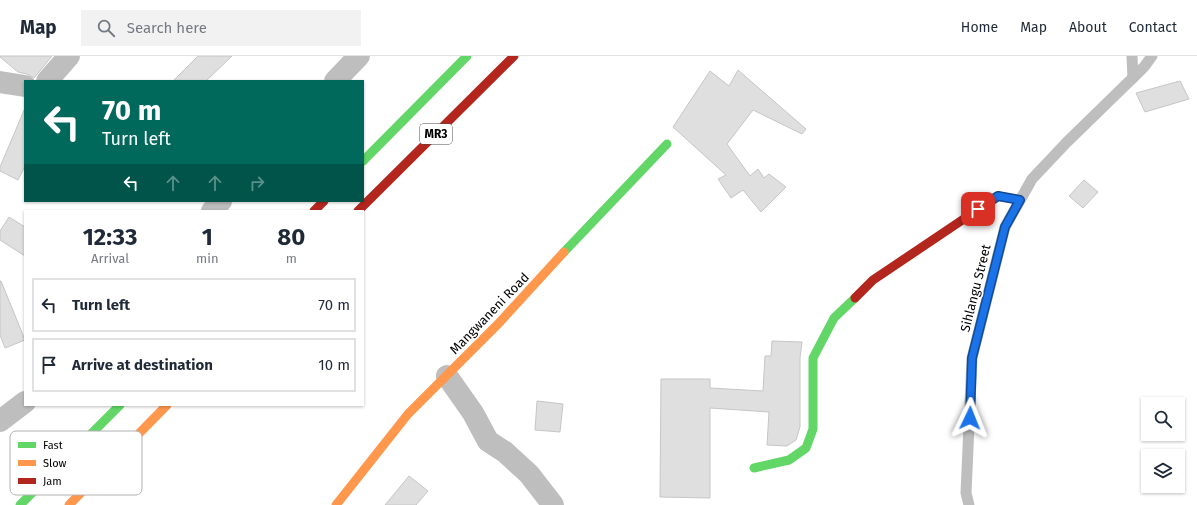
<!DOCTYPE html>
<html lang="en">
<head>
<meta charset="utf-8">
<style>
  :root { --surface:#fff; --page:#f2f2f3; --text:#1f2937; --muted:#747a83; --line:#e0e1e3 }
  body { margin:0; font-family:"Fira Sans",sans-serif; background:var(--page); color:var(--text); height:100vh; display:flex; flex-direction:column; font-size:15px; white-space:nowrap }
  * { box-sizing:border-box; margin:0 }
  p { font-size:13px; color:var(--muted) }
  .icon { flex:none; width:22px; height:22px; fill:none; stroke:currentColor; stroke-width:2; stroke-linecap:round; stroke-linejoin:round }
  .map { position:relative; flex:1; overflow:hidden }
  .side { position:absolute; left:24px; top:154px; width:340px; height:196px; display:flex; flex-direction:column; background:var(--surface); border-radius:0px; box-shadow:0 1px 3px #0004 }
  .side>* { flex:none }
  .top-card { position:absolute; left:24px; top:24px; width:340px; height:122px; border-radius:0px; box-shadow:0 1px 3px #0004; background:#00695c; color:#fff; overflow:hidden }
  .tools { position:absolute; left:1141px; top:341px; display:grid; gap:8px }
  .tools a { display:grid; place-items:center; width:44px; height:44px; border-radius:0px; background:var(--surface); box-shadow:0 1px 3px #0004; font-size:20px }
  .pin { position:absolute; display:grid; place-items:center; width:34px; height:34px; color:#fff; margin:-17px; border-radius:8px; box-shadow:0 2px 6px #0006 }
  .me { position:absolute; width:44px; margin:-22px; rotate:2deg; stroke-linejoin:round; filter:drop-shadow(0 0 3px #0008) }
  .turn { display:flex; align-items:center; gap:14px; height:84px; padding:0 12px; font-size:18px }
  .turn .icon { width:52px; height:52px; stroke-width:2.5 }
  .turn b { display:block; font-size:28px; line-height:34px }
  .lanes { display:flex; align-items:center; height:38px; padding:0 12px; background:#0003; justify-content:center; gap:20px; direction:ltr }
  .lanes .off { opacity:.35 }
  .eta { display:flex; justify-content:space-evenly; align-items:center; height:68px; text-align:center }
  .eta b { font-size:24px; font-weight:700; line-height:28px }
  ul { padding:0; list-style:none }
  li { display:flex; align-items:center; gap:12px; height:54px; margin:0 8px 6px; padding:0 4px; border:2px solid var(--line); border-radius:0px }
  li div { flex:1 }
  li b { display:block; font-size:15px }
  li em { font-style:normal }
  header { display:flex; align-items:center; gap:24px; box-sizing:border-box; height:56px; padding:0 20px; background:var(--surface); border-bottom:1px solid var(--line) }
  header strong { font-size:19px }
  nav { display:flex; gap:22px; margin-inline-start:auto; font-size:14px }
  .search { width:280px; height:36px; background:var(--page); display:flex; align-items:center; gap:10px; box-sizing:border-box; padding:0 14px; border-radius:0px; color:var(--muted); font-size:15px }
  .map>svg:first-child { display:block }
</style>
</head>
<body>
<header>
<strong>Map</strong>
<div class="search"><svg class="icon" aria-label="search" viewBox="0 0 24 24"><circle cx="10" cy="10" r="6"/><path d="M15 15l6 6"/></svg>Search here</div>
<nav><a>Home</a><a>Map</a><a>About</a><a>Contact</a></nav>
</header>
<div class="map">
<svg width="1197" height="449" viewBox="0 0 1197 449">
  <rect width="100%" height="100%" fill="#fff"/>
  <g fill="#dfdfdf" stroke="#c6c6c6">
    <path d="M0,0H52L34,22L27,18L18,16L0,1Z"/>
    <path d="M198,0H232L206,25H173Z"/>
    <path d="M738,14L806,73L802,78L753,54L727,88L750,120L758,113L764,122L769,118L786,131L761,156L743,134L731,142L718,123L726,119L673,71L710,15L729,30Z"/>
    <path d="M1180,25L1189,43L1145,56L1136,37Z"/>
    <path d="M25,52V110L18,124L0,115V111Z"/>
    <path d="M1084,124L1098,136L1083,152L1069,140Z"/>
    <path d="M9,161L25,171V200L0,184V175Z"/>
    <path d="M0,225H1L25,284L5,292L0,279Z"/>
    <path d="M772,285L802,286L800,302V371L796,384L787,390L767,389L769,356L710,352V442L660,441L661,323H710V332L763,335L765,300H771Z"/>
    <path d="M537,345L563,348L560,376L535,374Z"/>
    <path d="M409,420L428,435L416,449H385Z"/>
  </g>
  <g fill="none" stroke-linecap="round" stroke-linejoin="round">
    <g stroke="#bebebe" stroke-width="11">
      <path d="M1132,0L1133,22"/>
      <path d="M969,449L966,437L972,302L1005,171L1032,123L1067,86L1144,11L1152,0"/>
    </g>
    <g stroke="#bebebe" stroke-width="22">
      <path d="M47,25L69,0"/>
      <path d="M335,25L359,0"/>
      <path d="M0,26L25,30"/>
      <path d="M212,155L221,145"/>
      <path d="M447,320L473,357L488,385L505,396L529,418L553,449"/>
      <path d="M0,365L25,346"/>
    </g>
    <g stroke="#63d668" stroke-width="9">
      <path d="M363,105L467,0"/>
      <path d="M564,196L667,88"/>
      <path d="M754,412L789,404L806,392L813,373V302L834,262L855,242"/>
      <path d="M20,449L120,349"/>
    </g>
    <g stroke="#ff974d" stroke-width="9">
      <path d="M69,449L167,349"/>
      <path d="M336,449L408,358L499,267L564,196"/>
    </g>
    <g stroke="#b3261e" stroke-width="9">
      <path d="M314,155L324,145"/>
      <path d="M358,155L514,0"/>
      <path d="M855,242L873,224L998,140L1020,144"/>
    </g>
  </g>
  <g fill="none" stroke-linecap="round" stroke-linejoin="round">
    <g stroke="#114b97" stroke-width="10">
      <path id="route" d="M970,362L972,302L1005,171L1020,144L998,140L978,153"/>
    </g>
    <use href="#route" stroke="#1a73e8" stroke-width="7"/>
  </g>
  <g text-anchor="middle" stroke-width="3.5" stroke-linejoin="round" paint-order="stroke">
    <rect fill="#fff" stroke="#4c4c4c" stroke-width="1" x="420" y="68" width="32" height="20" rx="3"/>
    <g font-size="12" font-weight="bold" fill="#000">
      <text x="436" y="82">MR3</text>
    </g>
    <g font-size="13" fill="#000" stroke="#fff">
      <text transform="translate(975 232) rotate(-76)" y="5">Sihlangu Street</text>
      <text transform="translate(489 257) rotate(-46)" y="5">Mangwaneni Road</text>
    </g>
  </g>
  <rect x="10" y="375" width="132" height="64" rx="6" fill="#fff" stroke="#b2b2b2" stroke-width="1"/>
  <rect x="18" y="386" width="18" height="6" fill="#63d668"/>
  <rect x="18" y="404" width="18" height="6" fill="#ff974d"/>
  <rect x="18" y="422" width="18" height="6" fill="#b3261e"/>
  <g font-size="11" fill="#000">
    <text x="43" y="393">Fast</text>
    <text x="43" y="411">Slow</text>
    <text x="43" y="429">Jam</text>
  </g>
</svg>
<div class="tools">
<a><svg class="icon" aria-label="search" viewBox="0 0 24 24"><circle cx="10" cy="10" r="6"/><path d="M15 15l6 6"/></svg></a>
<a><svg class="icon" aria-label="layers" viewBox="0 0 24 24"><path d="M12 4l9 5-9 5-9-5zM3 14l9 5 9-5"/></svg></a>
</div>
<div class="pin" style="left:978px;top:153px;background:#d93025"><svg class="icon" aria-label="arrive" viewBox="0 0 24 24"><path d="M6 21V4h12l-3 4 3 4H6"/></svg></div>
<svg class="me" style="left:970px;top:362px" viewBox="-20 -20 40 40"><path d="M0-17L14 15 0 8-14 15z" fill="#1a73e8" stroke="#fff" stroke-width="4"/></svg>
<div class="top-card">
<div class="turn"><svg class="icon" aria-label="left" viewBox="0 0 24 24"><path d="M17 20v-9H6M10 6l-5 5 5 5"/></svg><div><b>70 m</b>Turn left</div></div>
<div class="lanes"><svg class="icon" aria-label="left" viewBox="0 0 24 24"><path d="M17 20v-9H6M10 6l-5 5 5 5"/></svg><svg class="icon off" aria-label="ahead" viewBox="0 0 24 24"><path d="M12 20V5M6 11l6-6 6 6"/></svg><svg class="icon off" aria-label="ahead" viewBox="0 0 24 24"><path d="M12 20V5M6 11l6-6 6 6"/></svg><svg class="icon off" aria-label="right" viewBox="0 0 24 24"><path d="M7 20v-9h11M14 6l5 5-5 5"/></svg></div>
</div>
<section class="side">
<div class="eta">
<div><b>12:33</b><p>Arrival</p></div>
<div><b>1</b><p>min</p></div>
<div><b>80</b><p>m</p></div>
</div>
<ul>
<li><svg class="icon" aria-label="left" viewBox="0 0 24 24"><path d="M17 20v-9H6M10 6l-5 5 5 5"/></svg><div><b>Turn left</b></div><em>70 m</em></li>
<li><svg class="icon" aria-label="arrive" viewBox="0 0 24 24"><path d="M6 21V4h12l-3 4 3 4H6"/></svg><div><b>Arrive at destination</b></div><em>10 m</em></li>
</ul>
</section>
</div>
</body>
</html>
